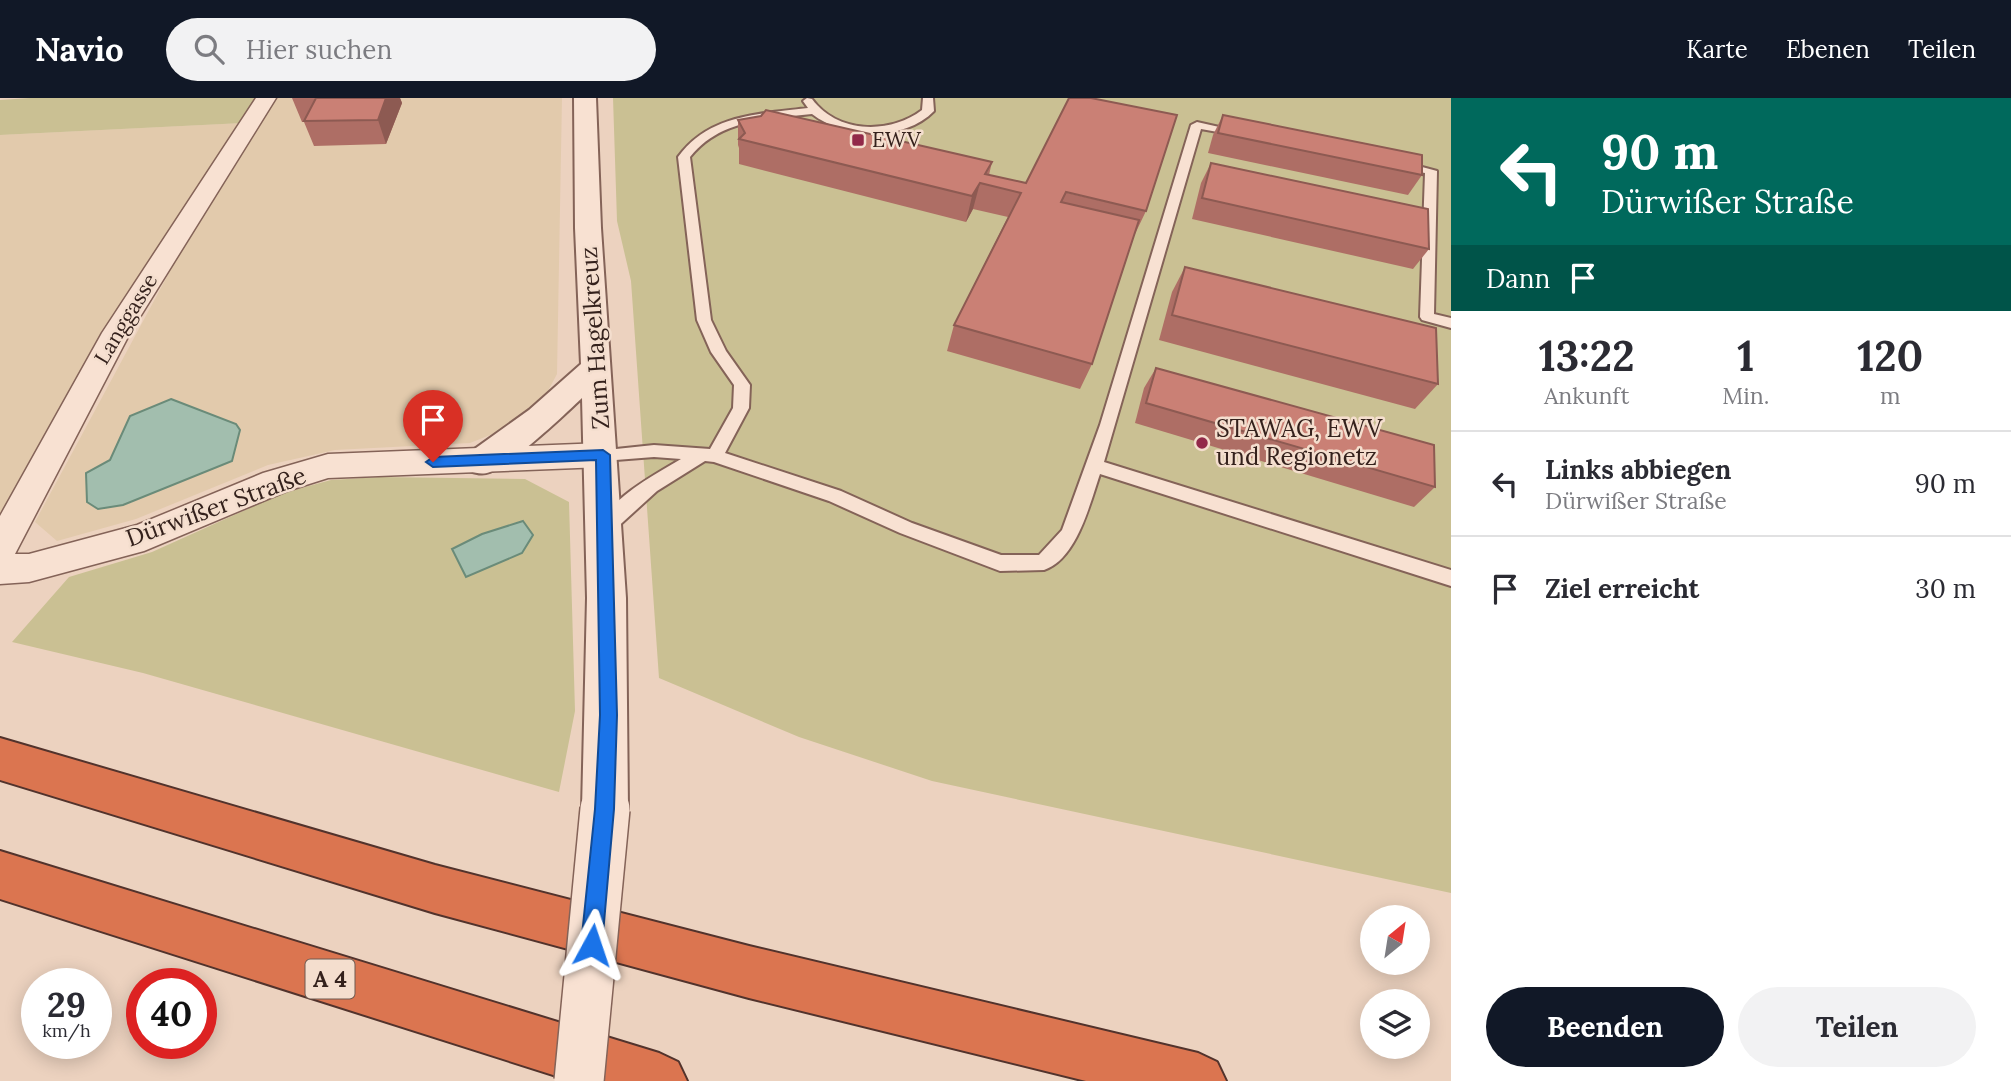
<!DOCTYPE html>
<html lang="de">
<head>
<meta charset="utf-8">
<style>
  :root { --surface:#fff; --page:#f2f2f3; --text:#2b2b33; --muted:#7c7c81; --line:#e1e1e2; --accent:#111827 }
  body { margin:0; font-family:Lora,serif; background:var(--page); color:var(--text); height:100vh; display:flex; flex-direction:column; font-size:26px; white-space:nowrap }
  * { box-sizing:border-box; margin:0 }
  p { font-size:23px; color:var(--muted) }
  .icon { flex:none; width:38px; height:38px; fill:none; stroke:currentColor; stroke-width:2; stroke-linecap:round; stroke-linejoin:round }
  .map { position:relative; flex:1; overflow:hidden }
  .sheet { display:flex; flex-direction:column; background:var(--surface); width:560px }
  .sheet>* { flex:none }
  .top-card { background:#00695c; color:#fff; overflow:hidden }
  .needle { width:46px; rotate:30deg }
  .tools { position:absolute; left:1360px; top:807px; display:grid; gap:14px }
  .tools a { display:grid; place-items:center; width:70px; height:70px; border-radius:50%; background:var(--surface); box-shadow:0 4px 18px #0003; font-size:35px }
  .speed { position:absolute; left:21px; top:870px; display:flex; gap:14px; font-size:35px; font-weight:700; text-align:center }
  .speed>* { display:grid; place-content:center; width:91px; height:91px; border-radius:50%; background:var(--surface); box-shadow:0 4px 18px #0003; line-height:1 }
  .speed small { font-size:18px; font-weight:400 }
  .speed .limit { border:10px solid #d22; background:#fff; color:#111 }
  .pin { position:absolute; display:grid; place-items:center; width:60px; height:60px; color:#fff; margin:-72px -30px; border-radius:50% 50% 50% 0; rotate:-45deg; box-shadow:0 0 7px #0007 }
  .pin .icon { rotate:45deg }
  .me { position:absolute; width:77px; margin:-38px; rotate:5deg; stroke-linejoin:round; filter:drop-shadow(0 0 5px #0008) }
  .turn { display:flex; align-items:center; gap:24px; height:147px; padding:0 35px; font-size:32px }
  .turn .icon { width:91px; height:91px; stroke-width:2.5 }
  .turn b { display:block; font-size:49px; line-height:60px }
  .then { display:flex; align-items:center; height:66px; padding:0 35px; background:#0003; gap:14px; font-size:26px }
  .eta { display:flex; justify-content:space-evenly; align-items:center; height:119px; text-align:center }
  .eta b { font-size:42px; font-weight:700; line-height:49px }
  .button { display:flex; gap:14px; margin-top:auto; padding:14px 35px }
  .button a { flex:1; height:80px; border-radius:42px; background:var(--accent); color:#fff; font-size:28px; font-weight:700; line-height:80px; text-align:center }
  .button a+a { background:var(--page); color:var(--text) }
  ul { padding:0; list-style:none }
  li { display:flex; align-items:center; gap:21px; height:105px; padding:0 35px; border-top:2px solid var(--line) }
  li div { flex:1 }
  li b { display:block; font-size:26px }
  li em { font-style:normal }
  header { display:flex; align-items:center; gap:42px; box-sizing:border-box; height:98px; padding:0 35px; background:var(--accent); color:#fff }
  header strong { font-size:33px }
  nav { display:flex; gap:38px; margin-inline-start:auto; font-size:24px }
  .search { width:490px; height:63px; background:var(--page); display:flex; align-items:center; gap:18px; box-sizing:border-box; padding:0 24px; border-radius:38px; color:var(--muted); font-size:26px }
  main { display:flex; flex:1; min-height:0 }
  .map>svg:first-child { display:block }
</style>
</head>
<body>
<header>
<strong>Navio</strong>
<div class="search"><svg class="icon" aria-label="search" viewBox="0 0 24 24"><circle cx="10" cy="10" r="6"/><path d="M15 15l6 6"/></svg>Hier suchen</div>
<nav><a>Karte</a><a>Ebenen</a><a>Teilen</a></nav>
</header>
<main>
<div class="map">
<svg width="1451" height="983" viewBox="0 0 1451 983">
  <rect width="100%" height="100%" fill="#ecd2bf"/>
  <g fill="#e2caac">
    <path d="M272,0H562L557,276L541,306L510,329L470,345L335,352L268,367L136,421L57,443L35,424L212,95Z"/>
    <path d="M243,25L192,96L0,418V37Z"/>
  </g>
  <g fill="#cac093">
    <path d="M30,0H259L243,25L0,37V2Z"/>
    <path d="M613,0H1451V795L932,683L799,639L659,580L631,183L617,123Z"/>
    <path d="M379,379L525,381L569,404L575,613L559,694L143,575L12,544L69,479L152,454L283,395L331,382Z"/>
  </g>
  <g fill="#a2beae" stroke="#6a8b79" stroke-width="2">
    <path d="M171,301L236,326L240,332L232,363L123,407L98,411L87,404L86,375L110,362L130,318Z"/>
    <path d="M523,423L533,437L522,455L466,479L452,451L482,436Z"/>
  </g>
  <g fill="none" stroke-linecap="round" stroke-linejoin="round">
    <g stroke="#846358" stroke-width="4">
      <g id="service">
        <path d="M807,0L812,1C837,35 889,37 922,12L923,0H933L934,13C904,44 844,41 812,16C768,21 720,21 690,59L711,222L726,253L750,287L749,310L725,355L841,393L912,425L1001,457H1039L1062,432L1100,327L1191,27L1197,24L1246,35L1240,38L1201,31L1104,364L1451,472V488L1100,376C1090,405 1077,461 1044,472L1000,473L900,435L829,403L714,364L705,363L657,393L612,434H600L597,429C613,399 652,378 681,361L654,359L603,363L597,361L595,357L597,353L654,347L710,351L733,310L734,287L711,254L697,222L678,59C709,16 759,16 808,10L803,3Z"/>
        <path d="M1396,62L1437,73L1434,216L1451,220V230L1422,222L1420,219L1425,75L1392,69L1390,66Z"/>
      </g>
    </g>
    <g stroke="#846358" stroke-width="3">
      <path id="minor" d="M256,0H276L130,235L15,456H29L137,427L263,375L328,356L603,345L614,349L619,357L614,365L603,369L328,380L287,393L144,453L29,484L0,486V418L102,235Z"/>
    </g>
    <g stroke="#846358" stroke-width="4">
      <path id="tertiary" d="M574,0H596L601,130L626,500L628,711L621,727L605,733L589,727L582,711L587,500L582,300C562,319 516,363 490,374C482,377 477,375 469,373L464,364L469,355L529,312L581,266L575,130Z"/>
    </g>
    <g stroke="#52332c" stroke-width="4">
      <g id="motorway">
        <path d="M0,640L435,767L749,848L1198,955L1217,964L1226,983H1086L749,900L435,815L0,682Z"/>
        <path d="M0,753L659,955L678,964L687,983H572L0,801Z"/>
      </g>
    </g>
    <use href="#service" fill="#f8e1d2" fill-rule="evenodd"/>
    <use href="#minor" fill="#f8e1d2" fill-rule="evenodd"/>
    <use href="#tertiary" fill="#f8e1d2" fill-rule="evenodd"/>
    <use href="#motorway" fill="#db7550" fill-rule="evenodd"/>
    <g stroke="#846358" stroke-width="52" stroke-linecap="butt">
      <path id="tertiary-bridge" d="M579,983L605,711"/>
    </g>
    <use href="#tertiary-bridge" stroke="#f8e1d2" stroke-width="49"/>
  </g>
  <g fill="#ae6e65">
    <path d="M292,0H400L402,5L386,46L314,48L304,24H302Z"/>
    <path d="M1223,17L1422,77L1408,97L1208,55L1213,37Z"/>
    <path d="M738,22L992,64L989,77L1146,113L1134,138L1092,266L1080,291L947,253L954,227L1008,119L973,111L966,124L739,66V50L738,47Z"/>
    <path d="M1211,65L1429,151L1413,171L1192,121L1201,85Z"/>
    <path d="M1185,169L1438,286L1415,311L1159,242L1172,194Z"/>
    <path d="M1156,270L1435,389L1414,409L1135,325L1144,290Z"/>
  </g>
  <g fill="#8d5a52">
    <path d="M386,0H400L402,5L386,46L378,22Z"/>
    <path d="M980,85L973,111L966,124L972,98Z"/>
  </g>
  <g fill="#ca8075" stroke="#8d5a52" stroke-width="2">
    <path d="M316,0H386L378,22L304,23Z"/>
    <path d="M1069,0H1091L1177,17L1146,113L1066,94L1061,104L1139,122L1092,266L954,227L1021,95L980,85L972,98L739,41L745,35L738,22L761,18L766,12L992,64L985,76L1026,85Z"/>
    <path d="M1223,17L1422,57V77L1218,35Z"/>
    <path d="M1211,65L1428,111L1429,151L1202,100Z"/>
    <path d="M1185,169L1436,230L1438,286L1172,217Z"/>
    <path d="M1156,270L1434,347L1435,389L1146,305Z"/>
  </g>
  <path fill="#1a73e8" stroke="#114b97" stroke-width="2" d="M603,352L610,357L617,617L614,711L602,847L599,854L592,857L584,854L581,847L595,711L600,617L596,362L433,369L426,364L433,359Z"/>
  <g fill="#922949" stroke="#f4dece" stroke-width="2.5">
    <rect x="851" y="35" width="14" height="14" rx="3.5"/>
    <circle cx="1202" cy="345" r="7"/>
  </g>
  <g text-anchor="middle" stroke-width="5" stroke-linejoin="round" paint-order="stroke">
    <g font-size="21" fill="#34211c" stroke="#f4dece" text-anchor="start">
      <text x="872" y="49">EWV</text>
    </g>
    <g font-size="21" fill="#34211c" stroke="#f4dece">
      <text transform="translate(126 221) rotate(-59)" y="7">Langgasse</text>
    </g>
    <rect fill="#f4dece" stroke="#6e5a51" stroke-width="2" x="305.5" y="861.5" width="49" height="39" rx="5"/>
    <g font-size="23" font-weight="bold" fill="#34211c">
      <text x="330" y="889">A 4</text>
    </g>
    <g font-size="24" fill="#34211c" stroke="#f4dece">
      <text transform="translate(595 240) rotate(-94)" y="8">Zum Hagelkreuz</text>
      <text transform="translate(216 409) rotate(-20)" y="8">Dürwißer Straße</text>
    </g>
    <g font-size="24" fill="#34211c" stroke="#f4dece" text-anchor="start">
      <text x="1216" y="339">STAWAG, EWV<tspan x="1216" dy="28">und Regionetz</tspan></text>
    </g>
  </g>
</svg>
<div class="tools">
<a><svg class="needle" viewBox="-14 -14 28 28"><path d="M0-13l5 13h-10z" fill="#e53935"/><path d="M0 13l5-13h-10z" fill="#7c7c81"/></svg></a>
<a><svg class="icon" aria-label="layers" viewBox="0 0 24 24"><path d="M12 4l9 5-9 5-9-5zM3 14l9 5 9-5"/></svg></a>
</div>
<div class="speed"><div>29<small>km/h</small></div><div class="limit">40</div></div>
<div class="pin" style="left:433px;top:364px;background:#d93025"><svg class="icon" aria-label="arrive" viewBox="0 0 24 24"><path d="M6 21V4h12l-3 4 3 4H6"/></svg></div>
<svg class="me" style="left:592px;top:847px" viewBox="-20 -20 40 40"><path d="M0-17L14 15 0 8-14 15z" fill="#1a73e8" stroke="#fff" stroke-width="4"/></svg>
</div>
<section class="sheet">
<div class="top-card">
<div class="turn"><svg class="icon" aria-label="left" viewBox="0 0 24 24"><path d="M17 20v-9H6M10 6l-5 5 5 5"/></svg><div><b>90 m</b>Dürwißer Straße</div></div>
<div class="then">Dann<svg class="icon" aria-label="arrive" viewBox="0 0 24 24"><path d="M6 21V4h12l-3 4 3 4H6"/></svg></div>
</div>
<div class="eta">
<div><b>13:22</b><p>Ankunft</p></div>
<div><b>1</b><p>Min.</p></div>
<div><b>120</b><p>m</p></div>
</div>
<ul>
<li><svg class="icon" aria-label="left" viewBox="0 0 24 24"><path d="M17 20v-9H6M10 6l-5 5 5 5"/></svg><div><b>Links abbiegen</b><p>Dürwißer Straße</p></div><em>90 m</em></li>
<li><svg class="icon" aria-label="arrive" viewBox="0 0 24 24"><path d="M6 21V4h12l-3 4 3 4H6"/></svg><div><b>Ziel erreicht</b></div><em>30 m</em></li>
</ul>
<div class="button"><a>Beenden</a><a>Teilen</a></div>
</section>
</main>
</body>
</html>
